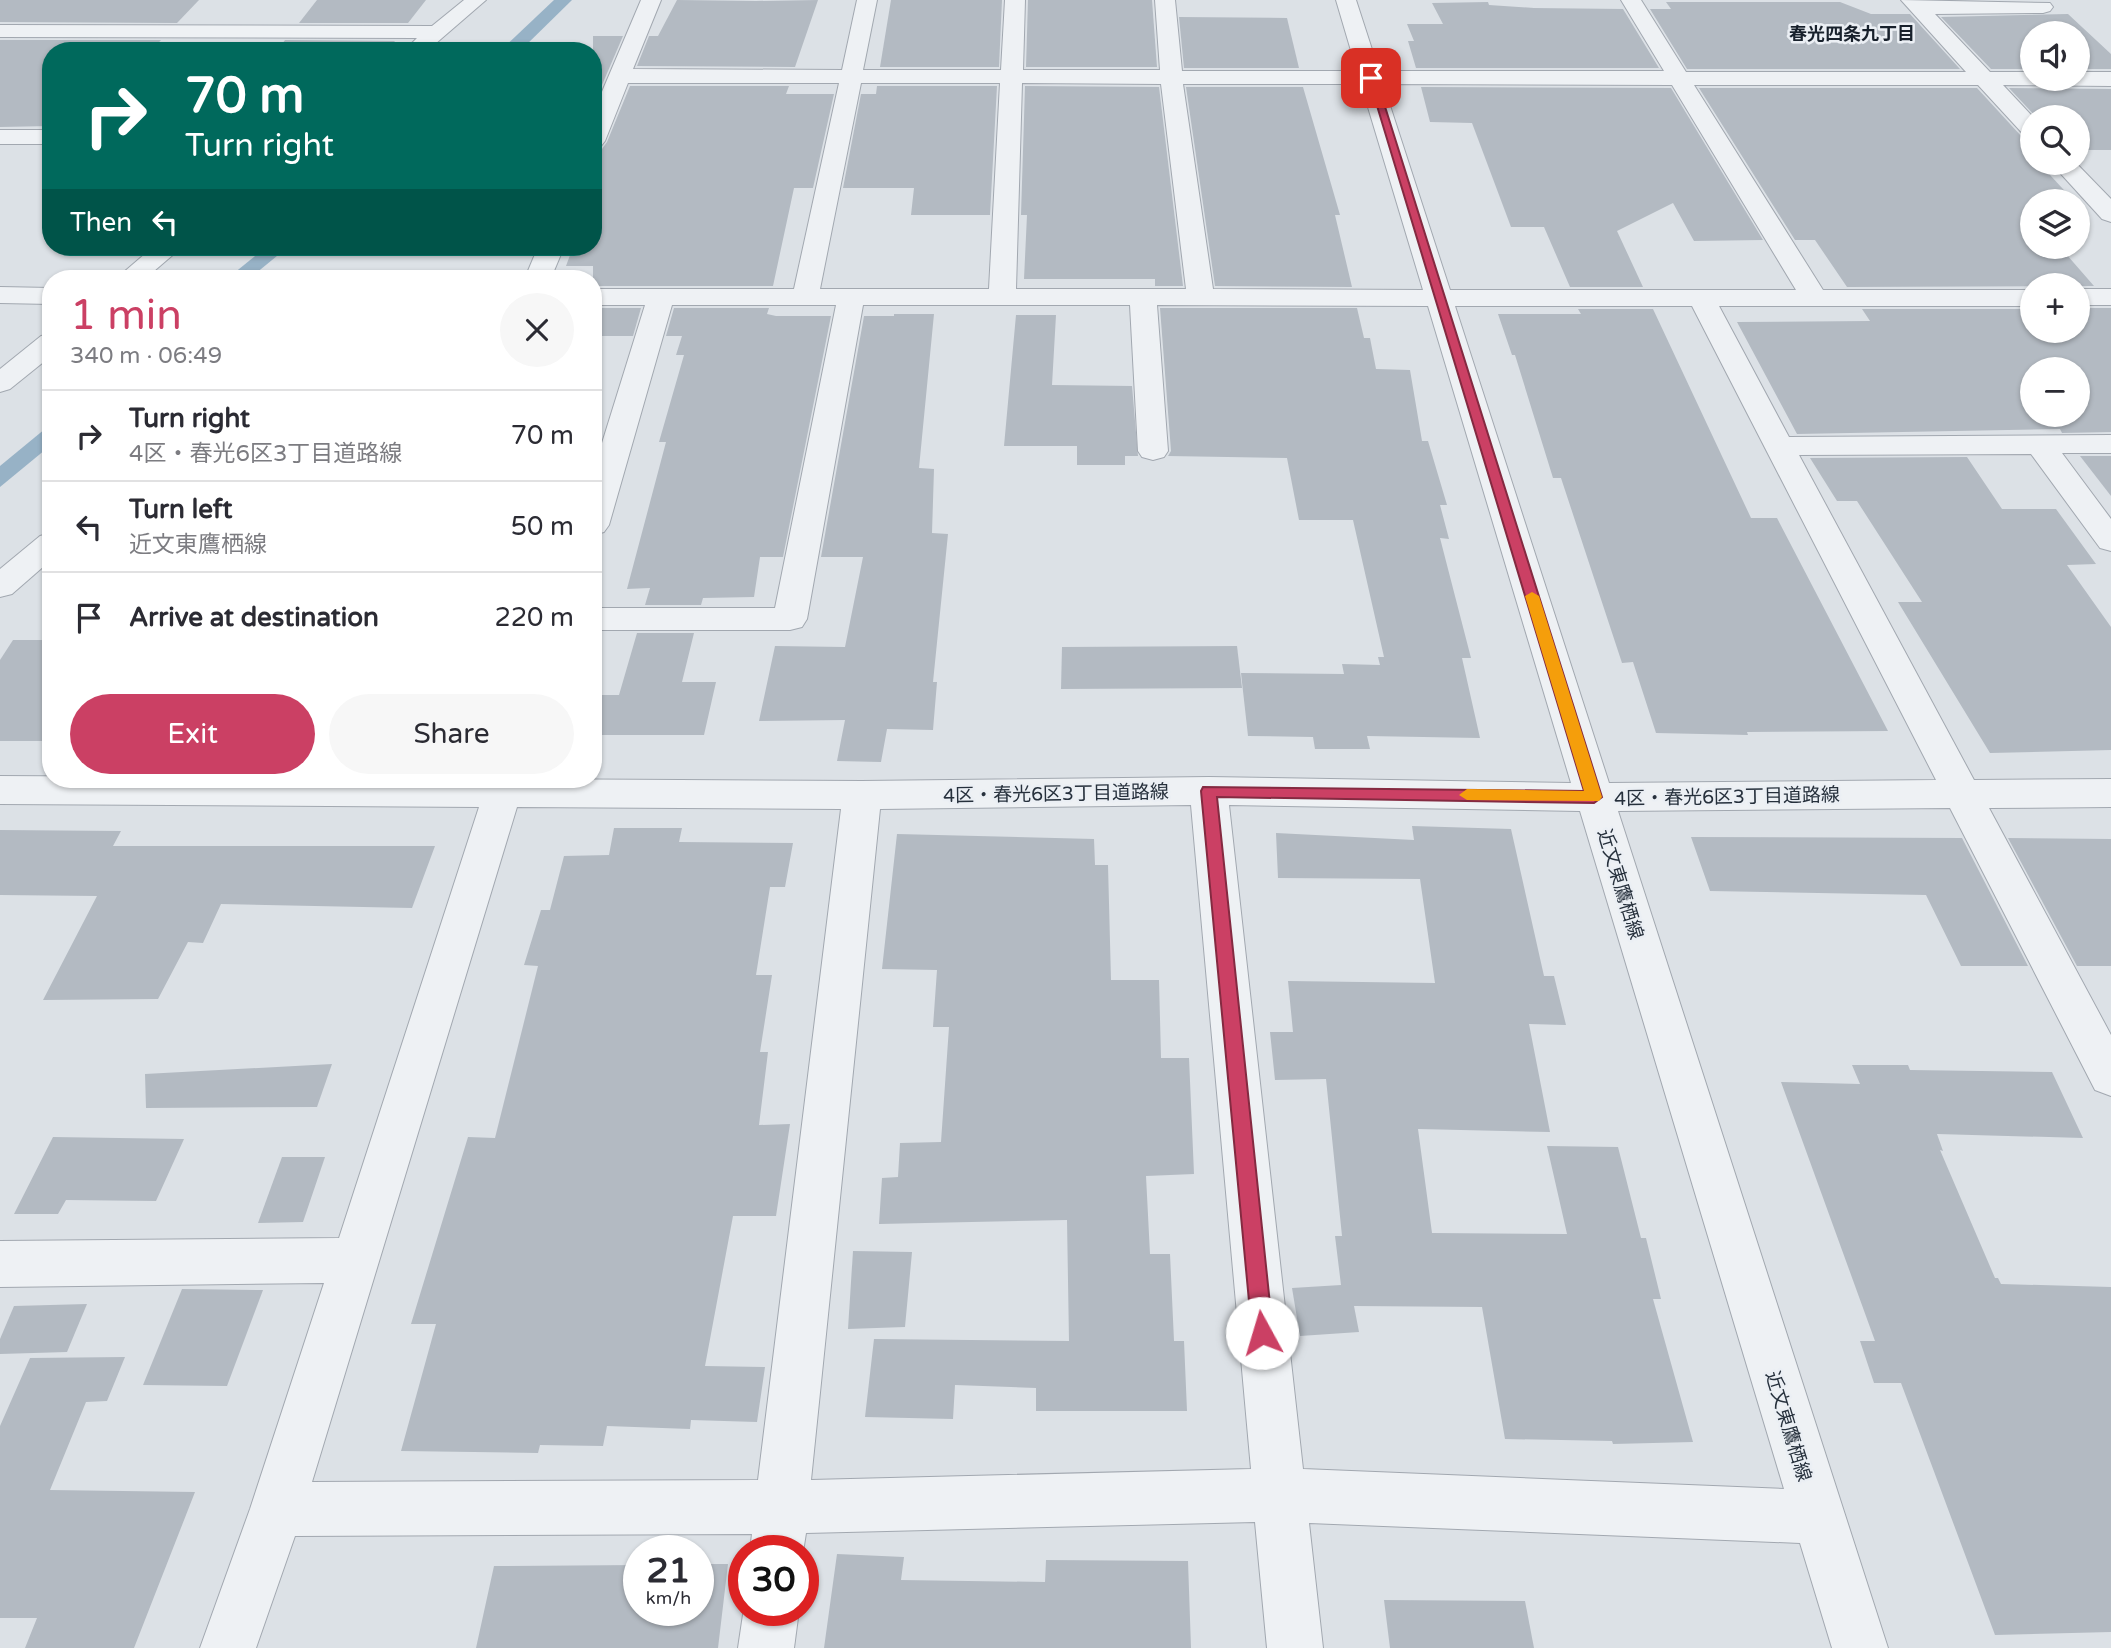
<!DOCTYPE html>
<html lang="en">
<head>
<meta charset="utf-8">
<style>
  :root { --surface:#fff; --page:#f7f7f7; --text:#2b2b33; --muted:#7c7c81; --line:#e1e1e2; --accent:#cb4064 }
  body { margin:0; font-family:"Varela Round","Noto Sans JP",sans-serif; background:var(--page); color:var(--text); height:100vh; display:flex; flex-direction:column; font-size:26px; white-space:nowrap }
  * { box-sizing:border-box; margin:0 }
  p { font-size:23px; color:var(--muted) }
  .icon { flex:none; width:38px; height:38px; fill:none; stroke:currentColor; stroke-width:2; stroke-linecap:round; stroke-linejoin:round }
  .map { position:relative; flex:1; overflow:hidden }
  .sheet { position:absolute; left:42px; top:270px; width:560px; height:518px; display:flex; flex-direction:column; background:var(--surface); border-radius:28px; box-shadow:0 2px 5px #0004 }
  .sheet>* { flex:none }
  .guide { position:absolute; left:42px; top:42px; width:560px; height:214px; border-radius:28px; box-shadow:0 2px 5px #0004; background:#00695c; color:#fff; overflow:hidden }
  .fabs { position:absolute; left:2020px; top:21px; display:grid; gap:14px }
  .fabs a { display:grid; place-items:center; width:70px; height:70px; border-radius:50%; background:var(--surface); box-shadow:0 2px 5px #0004; font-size:35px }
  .speed { position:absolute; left:623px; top:1535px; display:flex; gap:14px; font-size:35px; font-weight:700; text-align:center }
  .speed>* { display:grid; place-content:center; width:91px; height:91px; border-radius:50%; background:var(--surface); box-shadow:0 2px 5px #0004; line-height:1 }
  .speed small { font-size:18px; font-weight:400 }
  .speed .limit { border:10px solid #d22; background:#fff; color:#111 }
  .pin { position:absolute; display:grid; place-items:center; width:60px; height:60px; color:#fff; margin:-30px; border-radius:14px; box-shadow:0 4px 10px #0006 }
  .me { position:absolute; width:77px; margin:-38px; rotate:354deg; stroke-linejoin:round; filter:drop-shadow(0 0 5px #0008) }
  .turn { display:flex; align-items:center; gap:24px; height:147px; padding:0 28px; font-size:32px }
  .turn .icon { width:91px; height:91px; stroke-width:2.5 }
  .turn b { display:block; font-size:49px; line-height:60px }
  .then { display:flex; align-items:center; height:66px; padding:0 28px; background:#0003; gap:14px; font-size:26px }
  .round { display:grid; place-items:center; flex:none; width:74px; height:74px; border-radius:37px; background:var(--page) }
  .headline { display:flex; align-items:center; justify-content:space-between; height:119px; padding:0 28px }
  h1 { font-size:42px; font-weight:600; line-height:52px; color:var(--accent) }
  .primary-button { display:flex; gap:14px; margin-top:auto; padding:14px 28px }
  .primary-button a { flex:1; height:80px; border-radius:42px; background:var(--accent); color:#fff; font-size:28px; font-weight:600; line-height:80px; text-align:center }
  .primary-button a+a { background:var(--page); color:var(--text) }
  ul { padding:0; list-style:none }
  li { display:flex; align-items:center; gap:21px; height:91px; padding:0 28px; border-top:2px solid var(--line) }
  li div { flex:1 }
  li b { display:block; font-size:26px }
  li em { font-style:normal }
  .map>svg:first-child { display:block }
</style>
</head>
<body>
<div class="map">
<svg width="2111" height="1648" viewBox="0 0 2111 1648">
  <rect width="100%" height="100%" fill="#dce1e6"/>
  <g fill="#97b2c6">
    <path d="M554,0H572L520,51H500Z"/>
    <path d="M266,247H288L250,278H228Z"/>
    <path d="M51,424V445L0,487V466Z"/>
  </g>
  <g fill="#b3bac2" fill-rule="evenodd">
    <path d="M0,0H199L177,23L0,22Z"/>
    <path d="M317,0H426L408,23H299Z"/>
    <path d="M677,0L756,1L818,0L795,67L637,66L649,36H658Z"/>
    <path d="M891,0H1002L999,67H880Z"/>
    <path d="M1028,0H1152L1157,67H1026Z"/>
    <path d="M1488,2L1489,5L1534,8L1623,9L1659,68H1416L1408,41H1414L1407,24H1443L1432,3Z"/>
    <path d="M1666,2H1840L1871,14H1910L1960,69H1687L1650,9H1671Z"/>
    <path d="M2068,14L2111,54V69H2077V33H2032V69H1991L1941,17Z"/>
    <path d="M1179,17L1287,18L1299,68H1184Z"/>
    <path d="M593,36H623L593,106Z"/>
    <path d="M0,40H161L151,51H51V126L0,127Z"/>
    <path d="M285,40L395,41L387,51H277Z"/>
    <path d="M630,86H789L786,94H834L813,188H794L773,286H593V266H566L573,247H593V150L602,149L607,142Z"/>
    <path d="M877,86H997L990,215H911L914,188H843L861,94H876Z"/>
    <path d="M1025,86L1159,87L1183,286H1155V279H1024L1027,215H1021Z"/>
    <path d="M1186,87H1303L1340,215H1335L1352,287L1215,286Z"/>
    <path d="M1421,87L1671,88L1763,240L1694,241L1673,203L1617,231L1643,287H1570L1544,227H1511L1472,123L1430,122Z"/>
    <path d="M1699,88H1977L2022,137L2032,139V151H2028L2032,163H2039L2074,201H2032V247H2060L2094,286L1847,287L1815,240H1795Z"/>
    <path d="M2009,88L2111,89V150H2077V117H2036Z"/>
    <path d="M593,308H641L633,336H593Z"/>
    <path d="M674,308H769L767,314L776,316H831L783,557H760L754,597L703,598L701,605H645L650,588L627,589L666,442H659L684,355H676L682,336H666Z"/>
    <path d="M1160,308H1357L1364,338H1370L1376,369L1410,370L1422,441H1428L1447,505H1440L1449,539L1440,538L1471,658H1462L1480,738L1367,736L1370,749H1315L1313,737L1248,736L1241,673L1344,674L1342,664L1380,665L1378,657H1384L1353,520H1299L1287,458L1168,456L1171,451Z"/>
    <path d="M2077,308H2111V432L2062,433L2060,429L1797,434L1737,322L1870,321L1862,309H2032V331H2077ZM2032,369H2077V415H2032Z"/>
    <path d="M1578,309H1653L1751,518H1777L1888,731L1747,732L1748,735L1656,733L1633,662L1622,663L1561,478H1553L1515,355H1512L1498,314H1581Z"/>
    <path d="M894,314H934L919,468L934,469L932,533L948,534L933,682H937L933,730L887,729L881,762L837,761L845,720L759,721L775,646L845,647L863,557H821L864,316H894Z"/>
    <path d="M1016,315H1056L1052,385L1132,386L1138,456H1125V465H1077V446H1004Z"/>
    <path d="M2080,456H2111V496Z"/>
    <path d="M1967,457L2002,509H2056L2096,564L2067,565L2111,627V750L1990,753L1898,602H1922L1857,501H1837L1810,458Z"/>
    <path d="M637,633H694L682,682H716L704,735H593V695H619Z"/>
    <path d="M13,640H51V741H0V660Z"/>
    <path d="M1237,646L1242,688L1061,689L1062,647Z"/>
    <path d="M1412,826L1511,829L1544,976H1554L1566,1025L1529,1024L1550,1132L1418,1129L1432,1233L1567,1234L1547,1146L1618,1147L1641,1238H1646L1661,1299H1653L1693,1442L1613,1444L1612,1441L1505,1439L1482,1307L1354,1306L1359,1332L1300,1336L1292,1288L1341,1285L1335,1236H1342L1326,1079L1275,1080L1270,1032H1293L1288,981L1435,983L1420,879L1278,878L1276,833L1414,840Z"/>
    <path d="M614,828H682L679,842L793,843L785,887H770L756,975H772L760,1052H768L759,1125L790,1124L776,1216H733L705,1366L765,1367L757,1422L691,1420L690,1429L607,1426L603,1446L540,1445L538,1453L401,1451L436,1324H411L468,1137L495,1138L538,966L524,965L541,910H550L564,856L609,855Z"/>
    <path d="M0,830L121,831L113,846H435L412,908L221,904L203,943L188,942L158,999L43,1000L97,896L0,895Z"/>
    <path d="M897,834L1094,839L1095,865H1108L1111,980H1159L1161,1058H1189L1194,1174L1146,1176L1150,1254H1170L1174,1341H1184L1187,1411H1036V1388L955,1385L953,1419L865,1417L874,1339L1069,1341L1067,1220L879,1224L882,1178L898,1177L900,1143L941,1142L949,1027H933L937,970L882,969Z"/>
    <path d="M1691,837L1962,838L2028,966H1961L1926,895L1710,891Z"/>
    <path d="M2008,838L2111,839V966H2077Z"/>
    <path d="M332,1064L317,1107L146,1108L145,1074Z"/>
    <path d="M1852,1065H1908L1910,1070L2052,1072L2083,1138L1937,1134L1943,1151L1940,1150L1995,1278H1998L2001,1284L2111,1287V1632L1995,1635L1901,1383H1874L1860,1341H1875L1781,1082L1860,1084Z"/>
    <path d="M53,1137L184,1139L156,1201L66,1200L58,1214H14Z"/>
    <path d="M282,1157H325L303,1222L258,1223Z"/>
    <path d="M853,1251L912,1252L905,1327L848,1329Z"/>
    <path d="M182,1289L263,1290L227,1386L143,1385Z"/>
    <path d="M87,1304L67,1352L0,1354V1339L14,1306Z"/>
    <path d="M125,1357L107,1401L86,1402L50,1490L195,1492L134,1648H25L37,1618H0V1426L30,1358Z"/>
    <path d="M837,1554L904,1557L901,1580L1045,1582L1046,1560L1188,1561L1191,1648H824Z"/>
    <path d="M698,1564H728L718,1648H476L494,1566L639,1565V1610H698Z"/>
    <path d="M1384,1600L1525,1601L1534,1648H1390Z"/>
  </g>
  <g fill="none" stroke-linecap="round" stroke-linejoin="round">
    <g stroke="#a2a8b0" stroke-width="2">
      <g id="minor">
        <path d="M464,0H486L427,51H411L408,47L417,38L0,37V25L432,26Z"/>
        <path d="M641,0H661L633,69L842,70L857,0H877L863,70H1001L1005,0H1025L1023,70H1160L1155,0H1175L1182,71H1357L1336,0H1356L1379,71H1664L1621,0H1641L1686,72H1966L1901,0L2050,3L2053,7L2050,11L2043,13L1935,14L1990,72H2032V79H2077V72H2111V86L2003,85L2033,117L2032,137L2024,135L1978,85H1694L1823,290H2032V306H1719L1789,437L2111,435V453H2062L2111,519V551L2100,548L2031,454L1799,455L1974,780L2111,779V807L1989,808L2111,1035V1096L2095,1090L1950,808L1618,811L1888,1648H1832L1800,1543L1309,1523L1323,1648H1267L1255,1522L806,1533L803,1552L750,1550L752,1534L295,1536L256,1648H200L250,1509L324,1283L0,1287V1241L339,1238L479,807L0,804V776L862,781L1209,777L1571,783L1428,306L1157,305L1168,451L1164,457L1153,460L1142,457L1138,451L1130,305H863L807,619L802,627L790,630H593V608H775L836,305H672L609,525L604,532L593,535V472L645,305H593V289H794L839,83H628L605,141L601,146L593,148V113ZM861,83H1000L989,289H820ZM1022,83L1161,84L1186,289H1016ZM1183,84H1361L1423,290L1213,289ZM1383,84L1672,85L1796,290H1450ZM1455,306H1692L1936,780L1609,783ZM1191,805L1251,1469L811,1480L880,809ZM1229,805L1580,811L1784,1489L1303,1469ZM517,807L841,809L758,1480L312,1482Z"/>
        <rect x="0" y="130" width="51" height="14"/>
        <path d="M2051,163H2076L2111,199V222L2102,219Z"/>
        <path d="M153,247H182L146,278H117Z"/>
        <path d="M538,247H564L551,278H525Z"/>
        <path d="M0,287L51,288V304L0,303Z"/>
        <rect x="2077" y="289" width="34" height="16"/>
        <path d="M51,334V356L10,389L0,392V369L41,336Z"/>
        <path d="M51,533V560L12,594L0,597V569L40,536Z"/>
        <path d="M744,1608L799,1610L794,1648H738Z"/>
      </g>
    </g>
    <use href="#minor" fill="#eef1f4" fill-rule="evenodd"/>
  </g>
  <path fill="#cb4064" stroke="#842a41" stroke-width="2" d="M1368,76L1376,78L1602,797L1594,803L1217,797L1273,1333L1270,1340L1262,1343L1255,1340L1252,1333L1201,791L1203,787L1584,791Z"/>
  <path fill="#f59e0b" d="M1532,592L1539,596L1602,797L1599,801L1467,800L1459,795L1467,789L1584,791L1525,596Z"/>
  <g text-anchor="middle" stroke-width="5" stroke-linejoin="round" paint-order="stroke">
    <g font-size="18" font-weight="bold" fill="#18212c" stroke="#ebeff4">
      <text x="1852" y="40">春光四条九丁目</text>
    </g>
    <g font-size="19" fill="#26303c" stroke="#ebeff4">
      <text transform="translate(1056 793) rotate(-1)" y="7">4区・春光6区3丁目道路線</text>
      <text transform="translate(1727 796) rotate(-1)" y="7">4区・春光6区3丁目道路線</text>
      <text transform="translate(1621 884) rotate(73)" y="7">近文東鷹栖線</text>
      <text transform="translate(1789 1426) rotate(73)" y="7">近文東鷹栖線</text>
    </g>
  </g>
</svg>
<div class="fabs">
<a><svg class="icon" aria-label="sound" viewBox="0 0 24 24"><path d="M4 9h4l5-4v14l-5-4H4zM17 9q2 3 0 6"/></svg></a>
<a><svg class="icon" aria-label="search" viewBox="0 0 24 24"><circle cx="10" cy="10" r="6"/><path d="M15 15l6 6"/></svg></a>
<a><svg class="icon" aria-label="layers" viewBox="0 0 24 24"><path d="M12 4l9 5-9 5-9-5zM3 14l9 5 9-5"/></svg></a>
<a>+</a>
<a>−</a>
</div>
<div class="speed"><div>21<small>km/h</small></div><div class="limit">30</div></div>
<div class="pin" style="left:1371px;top:78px;background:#d93025"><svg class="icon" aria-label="arrive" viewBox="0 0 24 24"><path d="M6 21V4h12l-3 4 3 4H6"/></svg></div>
<svg class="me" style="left:1262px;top:1333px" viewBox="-20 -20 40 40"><circle r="19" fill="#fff"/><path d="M0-13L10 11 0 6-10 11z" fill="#cb4064"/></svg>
<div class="guide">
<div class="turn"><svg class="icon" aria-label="right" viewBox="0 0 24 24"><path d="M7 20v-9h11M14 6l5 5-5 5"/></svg><div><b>70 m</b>Turn right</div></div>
<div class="then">Then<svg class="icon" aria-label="left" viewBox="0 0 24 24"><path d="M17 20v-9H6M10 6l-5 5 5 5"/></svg></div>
</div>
<section class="sheet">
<div class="headline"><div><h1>1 min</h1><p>340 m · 06:49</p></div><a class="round"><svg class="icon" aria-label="close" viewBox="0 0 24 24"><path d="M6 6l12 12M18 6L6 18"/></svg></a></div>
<ul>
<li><svg class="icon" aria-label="right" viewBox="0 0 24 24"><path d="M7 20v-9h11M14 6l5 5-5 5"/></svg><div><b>Turn right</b><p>4区・春光6区3丁目道路線</p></div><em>70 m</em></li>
<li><svg class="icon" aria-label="left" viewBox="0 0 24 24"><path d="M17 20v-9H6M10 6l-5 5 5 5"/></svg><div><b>Turn left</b><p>近文東鷹栖線</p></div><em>50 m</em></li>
<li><svg class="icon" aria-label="arrive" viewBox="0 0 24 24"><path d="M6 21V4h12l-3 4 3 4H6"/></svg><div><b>Arrive at destination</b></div><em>220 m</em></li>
</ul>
<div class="primary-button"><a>Exit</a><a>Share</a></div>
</section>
</div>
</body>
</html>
